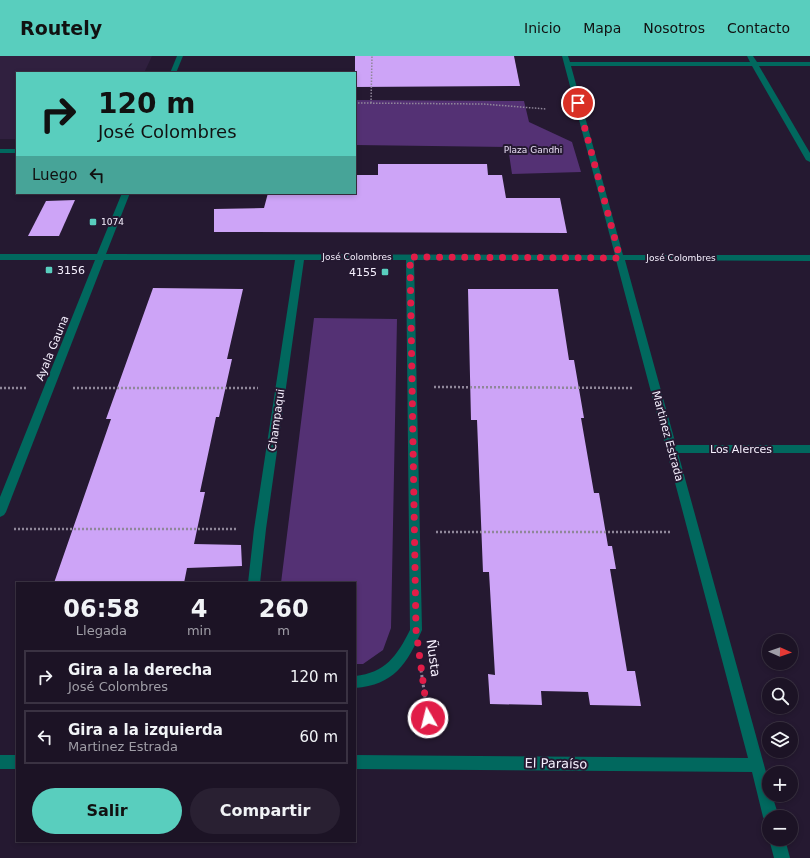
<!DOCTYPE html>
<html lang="es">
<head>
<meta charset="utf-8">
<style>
  :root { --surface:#1c1325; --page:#292032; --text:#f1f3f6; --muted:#a09ea7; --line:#3a3242; --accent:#59cebe }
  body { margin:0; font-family:"DejaVu Sans",sans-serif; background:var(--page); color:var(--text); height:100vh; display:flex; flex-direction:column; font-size:15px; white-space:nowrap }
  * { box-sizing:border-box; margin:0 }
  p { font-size:13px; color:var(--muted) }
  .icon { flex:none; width:22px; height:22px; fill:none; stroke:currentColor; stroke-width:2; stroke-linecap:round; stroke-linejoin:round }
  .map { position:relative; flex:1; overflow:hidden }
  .details { position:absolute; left:16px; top:526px; width:340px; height:260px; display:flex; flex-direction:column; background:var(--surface); border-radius:0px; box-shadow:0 2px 6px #0003,0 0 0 1px var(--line) }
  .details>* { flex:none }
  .banner { position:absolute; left:16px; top:16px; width:340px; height:122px; border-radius:0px; box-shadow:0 2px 6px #0003,0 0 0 1px var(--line); background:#59cebe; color:#111; overflow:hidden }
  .needle { width:26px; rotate:92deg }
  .buttons { position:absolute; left:762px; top:578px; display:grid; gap:8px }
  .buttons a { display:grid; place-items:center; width:36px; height:36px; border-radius:50%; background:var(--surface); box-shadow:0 2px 6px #0003,0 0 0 1px var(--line); font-size:20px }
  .pin { position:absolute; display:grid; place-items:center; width:34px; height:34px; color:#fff; margin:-17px; border:2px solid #fff; border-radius:50%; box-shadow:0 1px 4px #0007 }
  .me { position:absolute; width:44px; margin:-22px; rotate:352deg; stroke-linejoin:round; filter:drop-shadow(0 0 3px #0008) }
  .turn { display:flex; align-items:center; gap:14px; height:84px; padding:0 16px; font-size:18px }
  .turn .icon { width:52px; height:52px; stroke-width:2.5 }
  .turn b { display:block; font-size:28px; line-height:34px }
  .then { display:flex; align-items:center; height:38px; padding:0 16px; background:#0003; gap:8px; font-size:15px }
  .eta { display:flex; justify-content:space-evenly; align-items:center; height:68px; text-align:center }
  .eta b { font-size:24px; font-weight:600; line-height:28px }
  .button { display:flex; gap:8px; margin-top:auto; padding:8px 16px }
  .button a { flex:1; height:46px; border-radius:24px; background:var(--accent); color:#111; font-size:16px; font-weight:600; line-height:46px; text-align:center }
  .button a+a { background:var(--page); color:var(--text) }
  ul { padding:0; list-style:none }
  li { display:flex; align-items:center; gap:12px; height:54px; margin:0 8px 6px; padding:0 8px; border:2px solid var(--line); border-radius:0px }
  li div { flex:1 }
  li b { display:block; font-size:15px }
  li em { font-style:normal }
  header { display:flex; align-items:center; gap:24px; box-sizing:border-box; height:56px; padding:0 20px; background:var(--accent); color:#111 }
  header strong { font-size:19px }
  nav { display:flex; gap:22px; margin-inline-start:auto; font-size:14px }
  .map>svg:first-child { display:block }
</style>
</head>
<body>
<header>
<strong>Routely</strong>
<nav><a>Inicio</a><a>Mapa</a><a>Nosotros</a><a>Contacto</a></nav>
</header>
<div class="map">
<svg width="810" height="802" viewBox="0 0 810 802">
  <rect width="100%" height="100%" fill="#251931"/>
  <path fill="#30203f" d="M0,0H152L144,17H17V83H0Z"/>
  <g fill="#543174">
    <path d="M355,44L524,45L529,66L572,86L581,116L512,118L508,91L355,89Z"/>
    <path d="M314,262L397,263L391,572L383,594L363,608H355V527H281Z"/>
  </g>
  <g fill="#cda4f7">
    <path d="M355,0H514L520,30L355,31Z"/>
    <path d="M378,108H487L488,119H502L506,142H560L567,177L214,176V153L264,152L268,137H355V119H378Z"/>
    <path d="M75,144L59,180H28L46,145Z"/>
    <path d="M153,232L243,233L227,303H232L219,361H216L200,436H205L194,488L241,489L242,510L187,512L184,527H54L111,363H106Z"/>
    <path d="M468,233H558L569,304H574L584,362H581L594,437H599L608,490H612L616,513H610L627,615H635L641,650L590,649L588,636L541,635L542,649L490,648L488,618L495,619L489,516H483L477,364H471Z"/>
  </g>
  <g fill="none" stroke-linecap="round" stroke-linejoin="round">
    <g stroke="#90879a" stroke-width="1.5" stroke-dasharray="1.5 1.5" stroke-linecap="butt">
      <path d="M355,47L483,48L546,53"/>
      <path d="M371,47L372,0"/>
    </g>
    <g stroke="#90879a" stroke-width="2.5" stroke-dasharray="2 2" stroke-linecap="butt">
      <path d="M434,331L633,332"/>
      <path d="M0,332H26"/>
      <path d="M73,332H258"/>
      <path d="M14,473H237"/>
      <path d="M436,476H671"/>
    </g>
    <path stroke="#90879a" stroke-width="3" stroke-dasharray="2.5 2.5" stroke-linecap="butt" d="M421,614L431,682"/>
    <rect fill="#01685e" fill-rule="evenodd" x="0" y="93" width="17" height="4"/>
    <g fill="#01685e" fill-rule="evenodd">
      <path d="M177,0H183L176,17H170Z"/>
      <path d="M562,0H568L570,6H750L747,0H753L757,6H810V10H759L810,97V106L806,104L752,10H571L623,199H810V205L625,204L676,389H810V397H678L769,727V739H772L779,761H769V768L766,766L763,761L752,716L355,713V699L748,702L616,204H414L422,574C407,608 394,629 355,632V620C385,617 397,600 410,574L406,204H304L266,473L260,527H248L254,473L295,204H104L6,456L4,459L0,461V441L95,204H0V198H97L122,137H130L106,198L615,199Z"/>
      <rect x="0" y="699" width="17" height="14"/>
      <path d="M769,783H785L790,802H774Z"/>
    </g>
  </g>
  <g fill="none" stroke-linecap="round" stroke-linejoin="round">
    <path stroke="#e11d48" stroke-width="7" stroke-dasharray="0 12.6" d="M428,662L416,574L410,201L620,202L578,47"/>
  </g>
  <g fill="#59cebe" stroke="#251931" stroke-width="1.5">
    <rect x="89" y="162" width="8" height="8" rx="2"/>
    <rect x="45" y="210" width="8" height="8" rx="2"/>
    <rect x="381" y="212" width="8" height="8" rx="2"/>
  </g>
  <g text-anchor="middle" stroke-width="4" stroke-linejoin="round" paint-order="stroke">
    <g font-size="9" fill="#e8def4" stroke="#251931">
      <text x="533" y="97">Plaza Gandhi</text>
    </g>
    <g font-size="9" fill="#f6f0fe" stroke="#251931" text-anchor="start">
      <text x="101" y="169">1074</text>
    </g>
    <g font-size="9" fill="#f6f0fe" stroke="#251931">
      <text x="357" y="204">José Colombres</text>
      <text x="681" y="205">José Colombres</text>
    </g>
    <g font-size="11" fill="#f6f0fe" stroke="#251931" text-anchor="start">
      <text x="57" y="218">3156</text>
      <text x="377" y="220" text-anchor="end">4155</text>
    </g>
    <g font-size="11" fill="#f6f0fe" stroke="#251931">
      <text transform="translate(52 292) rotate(-68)" y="4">Ayala Gauna</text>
      <text transform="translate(276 364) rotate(-82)" y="4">Champaqui</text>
      <text transform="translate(668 380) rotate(75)" y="4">Martinez Estrada</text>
      <text x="741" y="397">Los Alerces</text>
    </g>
    <g font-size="13" fill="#f6f0fe" stroke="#251931">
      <text transform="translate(434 602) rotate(82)" y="5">Ñusta</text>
      <text transform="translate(556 707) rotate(1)" y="5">El Paraíso</text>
    </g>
  </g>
</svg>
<div class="buttons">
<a><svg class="needle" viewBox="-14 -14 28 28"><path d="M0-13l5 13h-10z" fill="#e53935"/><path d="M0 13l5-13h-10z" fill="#a09ea7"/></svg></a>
<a><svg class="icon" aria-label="search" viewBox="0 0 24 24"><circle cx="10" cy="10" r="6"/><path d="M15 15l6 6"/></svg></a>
<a><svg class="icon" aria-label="layers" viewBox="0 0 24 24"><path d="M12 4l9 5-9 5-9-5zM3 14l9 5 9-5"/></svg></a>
<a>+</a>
<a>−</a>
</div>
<div class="pin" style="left:578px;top:47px;background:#d93025"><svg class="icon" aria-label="arrive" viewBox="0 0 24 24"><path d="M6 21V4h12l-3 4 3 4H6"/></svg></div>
<svg class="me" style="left:428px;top:662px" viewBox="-20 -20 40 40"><circle r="17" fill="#e11d48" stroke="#fff" stroke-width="3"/><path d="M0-11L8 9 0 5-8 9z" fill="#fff"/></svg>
<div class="banner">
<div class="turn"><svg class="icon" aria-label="right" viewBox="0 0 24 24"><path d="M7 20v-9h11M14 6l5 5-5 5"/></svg><div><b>120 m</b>José Colombres</div></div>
<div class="then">Luego<svg class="icon" aria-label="left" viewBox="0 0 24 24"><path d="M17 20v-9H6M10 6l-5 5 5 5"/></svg></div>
</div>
<section class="details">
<div class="eta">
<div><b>06:58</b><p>Llegada</p></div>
<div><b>4</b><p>min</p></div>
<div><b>260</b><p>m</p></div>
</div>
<ul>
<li><svg class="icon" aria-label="right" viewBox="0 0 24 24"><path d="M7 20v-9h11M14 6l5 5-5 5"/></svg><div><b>Gira a la derecha</b><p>José Colombres</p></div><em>120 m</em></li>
<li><svg class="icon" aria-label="left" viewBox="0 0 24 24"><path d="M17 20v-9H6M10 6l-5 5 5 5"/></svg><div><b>Gira a la izquierda</b><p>Martinez Estrada</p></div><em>60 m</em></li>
</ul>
<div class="button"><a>Salir</a><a>Compartir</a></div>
</section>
</div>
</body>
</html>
